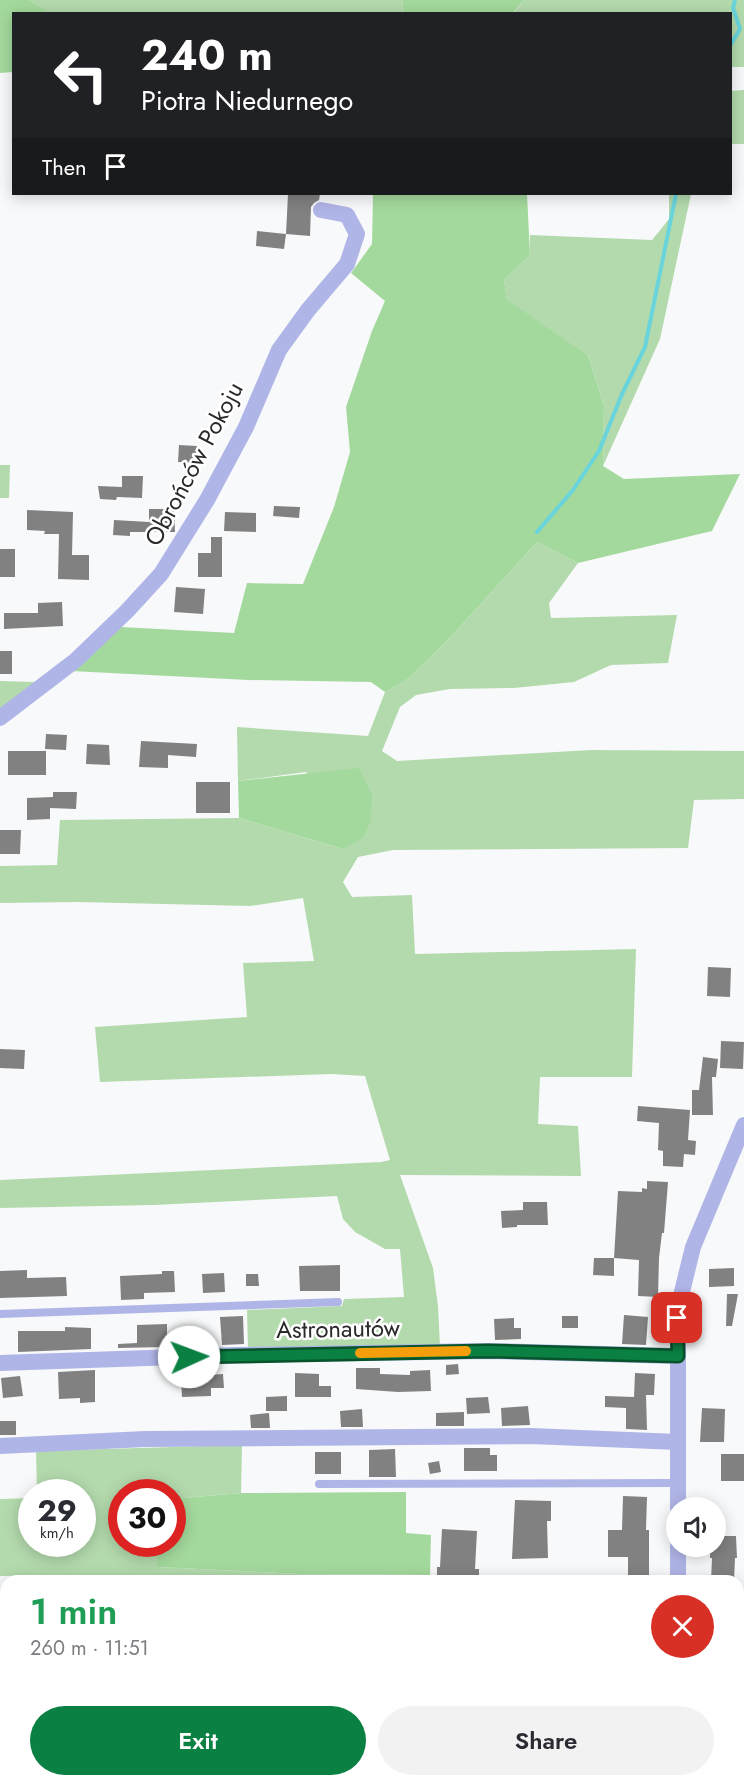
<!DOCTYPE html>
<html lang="en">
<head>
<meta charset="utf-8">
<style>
  :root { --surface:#fff; --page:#f2f2f3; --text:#2b2b33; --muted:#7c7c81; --accent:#0b8043 }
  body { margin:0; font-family:Jost,sans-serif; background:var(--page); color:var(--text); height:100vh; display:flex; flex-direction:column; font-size:22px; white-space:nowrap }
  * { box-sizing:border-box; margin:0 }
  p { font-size:20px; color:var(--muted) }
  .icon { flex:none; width:33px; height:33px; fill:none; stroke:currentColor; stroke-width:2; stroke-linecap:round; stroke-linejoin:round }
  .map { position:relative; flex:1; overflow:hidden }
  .drawer { position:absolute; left:0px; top:1575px; width:744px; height:212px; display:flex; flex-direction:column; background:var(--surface); border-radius:18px 18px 0 0; box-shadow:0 3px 15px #0003 }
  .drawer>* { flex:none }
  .banner { position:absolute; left:12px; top:12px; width:720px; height:183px; border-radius:0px; box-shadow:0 3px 15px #0003; background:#202124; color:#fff; overflow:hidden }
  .tools { position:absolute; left:666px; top:1497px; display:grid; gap:12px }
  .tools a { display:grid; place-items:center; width:60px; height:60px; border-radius:50%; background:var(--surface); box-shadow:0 3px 15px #0003; font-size:30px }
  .speed { position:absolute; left:18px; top:1479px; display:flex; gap:12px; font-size:30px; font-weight:700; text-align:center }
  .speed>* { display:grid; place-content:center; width:78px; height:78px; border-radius:50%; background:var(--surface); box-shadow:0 3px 15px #0003; line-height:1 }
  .speed small { font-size:15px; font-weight:400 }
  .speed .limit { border:9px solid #d22; background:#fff; color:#111 }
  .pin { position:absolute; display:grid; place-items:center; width:51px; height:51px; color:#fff; margin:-26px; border-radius:12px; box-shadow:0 3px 9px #0006 }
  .me { position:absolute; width:66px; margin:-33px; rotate:88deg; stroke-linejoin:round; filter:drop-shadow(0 0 4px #0008) }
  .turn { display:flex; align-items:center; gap:21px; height:126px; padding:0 30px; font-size:27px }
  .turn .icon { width:78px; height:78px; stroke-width:2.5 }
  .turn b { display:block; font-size:42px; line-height:51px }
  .then { display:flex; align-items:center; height:57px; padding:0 30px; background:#0003; gap:12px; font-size:22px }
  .round { display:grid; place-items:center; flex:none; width:63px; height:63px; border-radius:32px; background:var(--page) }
  .overview { display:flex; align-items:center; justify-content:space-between; height:102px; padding:0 30px }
  h1 { font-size:36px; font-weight:600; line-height:45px; color:#1e9e55 }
  .button { display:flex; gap:12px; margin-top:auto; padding:12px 30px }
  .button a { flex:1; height:69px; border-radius:36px; background:var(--accent); color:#fff; font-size:24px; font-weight:600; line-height:69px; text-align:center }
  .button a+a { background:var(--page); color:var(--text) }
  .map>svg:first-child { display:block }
</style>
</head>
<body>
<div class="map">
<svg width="744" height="1786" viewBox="0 0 744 1786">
  <rect width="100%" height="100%" fill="#f8f9fa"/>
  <g fill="#b3daad">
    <path d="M29,0H402L404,13L49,14Z"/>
    <path d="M524,0H744V67H731L730,14H513Z"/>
    <path d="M731,87V91L744,90V144H731Z"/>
    <path d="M669,194H691L660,339L603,466L604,406L588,355L507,301L504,280L530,255V235L652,240L669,219Z"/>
    <path d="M0,465H10L9,498H0Z"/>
    <path d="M537,542L578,563L549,603L551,618L677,615L668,663L611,665L574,682L514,688L450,689L416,695L400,707L382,751L397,761L591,750L744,751V799L694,800L688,848L393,850L358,857L343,882L352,897L412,895L415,954L636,949L632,1077H540L538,1124L578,1126L581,1176L400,1175L433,1268L438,1306L440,1346L248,1350L247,1310L342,1306L344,1299L404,1297L400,1249H385L355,1232L343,1219L337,1196L154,1205L0,1208V1180L381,1162L390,1160L365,1076L331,1074L100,1082L95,1027L247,1017L243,963L314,961L303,898L250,906L78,902L0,903V866L57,865L60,820L239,818L343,849L306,772L238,781L237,727L368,736L385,692L408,679L447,641Z"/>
    <path d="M0,681L35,682L0,712Z"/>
    <path d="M242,1445L241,1493L173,1499L172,1492H122V1544H157V1567L300,1574L430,1575V1581H63V1575L0,1576V1499L31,1498L32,1544H82V1492H37L36,1451Z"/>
    <path d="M6,1637V1699L0,1700V1638Z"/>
  </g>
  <g fill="#a4d99d">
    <path d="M0,0H29L49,13L14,14L13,72L0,73Z"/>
    <path d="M402,0H524L513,13L404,14Z"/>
    <path d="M373,194H527L530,255L504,280L507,300L588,355L604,406L603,466L624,479L740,474L712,531L578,563L537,542L447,641L408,679L385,692L371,682L248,680L71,671L121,627L234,633L247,583L303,584L334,507L350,452L346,407L372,331L385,301L351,273L372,244Z"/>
    <path d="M359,768L372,795L371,820L363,838L343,849L239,818L238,781Z"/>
    <path d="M406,1492V1533L431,1535L430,1575L300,1574L157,1567V1544H172L173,1499L241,1493Z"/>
  </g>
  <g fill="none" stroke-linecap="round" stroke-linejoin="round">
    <g stroke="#69d4db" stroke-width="4">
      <path d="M730,46L740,29L733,8L735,0"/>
      <path d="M537,532L573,490L599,451L622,394L645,347L676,194"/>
    </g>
  </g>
  <g fill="#818182">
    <path d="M288,194H320L319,200L314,203L311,207L310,236L286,234Z"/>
    <path d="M257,231L286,234L284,249L256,246Z"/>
    <path d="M179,445L197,446L196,463L178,462Z"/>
    <path d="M122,476H143L142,498L117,497L116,500L100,499L98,486L122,487Z"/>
    <path d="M274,506L300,507L299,518L273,516Z"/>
    <path d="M149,509H174L175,532H130V536L113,535L114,520L149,522Z"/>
    <path d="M27,510L73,512L72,555H89V580L58,579L59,534H44L45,531L27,530Z"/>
    <path d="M225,512L256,513V532L224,531Z"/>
    <path d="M211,537H222V577H198V553H211Z"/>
    <rect x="0" y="549" width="15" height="28"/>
    <path d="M176,587L205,589L203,614L174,612Z"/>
    <path d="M62,602L63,626L4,629V613H38V603Z"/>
    <rect x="0" y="651" width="12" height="23"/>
    <path d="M46,734L67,735L66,750L45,749Z"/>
    <path d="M141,741L197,744L196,757L168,755V768L139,767Z"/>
    <path d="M87,744L109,745L110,765L86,764Z"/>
    <rect x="8" y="751" width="38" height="24"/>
    <rect x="196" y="782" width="34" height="31"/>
    <path d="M53,792H77L76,809L50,808V819L27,820V798L53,797Z"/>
    <path d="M0,830H21L20,854H0Z"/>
    <path d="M708,967L731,968L730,997L707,996Z"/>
    <path d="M721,1041L744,1042L743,1069L720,1068Z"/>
    <path d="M0,1049L25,1050L24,1069L0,1068Z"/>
    <path d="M703,1057L718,1059L716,1077H712L713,1115H692V1090H699Z"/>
    <path d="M638,1106L690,1110L688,1140L696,1141L695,1155L684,1154L683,1167L663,1166V1151L658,1150L659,1123L637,1121Z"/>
    <path d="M647,1181L668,1182L664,1233H662L659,1258L658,1297L638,1296L639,1260L614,1258L618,1191L642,1192V1188L647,1189Z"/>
    <path d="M523,1202H547L548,1225H517V1227L502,1228L501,1211L523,1210Z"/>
    <path d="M594,1258H614V1276L593,1275Z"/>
    <path d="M340,1265V1291H300L299,1266Z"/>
    <path d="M734,1268V1286L709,1287V1269Z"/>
    <path d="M27,1270V1278L66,1277L67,1296L0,1298V1271Z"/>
    <path d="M162,1271H174L175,1292L144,1293V1299L121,1300L120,1276L162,1274Z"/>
    <path d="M224,1273L225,1292L203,1293L202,1274Z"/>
    <path d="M246,1274H258L259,1286H246Z"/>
    <path d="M727,1294H738L732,1326H726Z"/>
    <path d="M624,1315L648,1317L646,1345L622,1344Z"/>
    <path d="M243,1316L244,1344L222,1345L220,1317Z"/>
    <rect x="562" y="1316" width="16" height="12"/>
    <path d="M514,1318V1328H521V1339L495,1340L494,1319Z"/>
    <path d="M167,1324V1347L118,1348V1344L137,1343V1325Z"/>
    <path d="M65,1327L91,1328V1349L18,1352V1331H65Z"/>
    <path d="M458,1364L459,1374L446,1375V1365Z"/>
    <path d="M356,1368H380V1374L410,1375V1371L430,1370L431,1391L398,1392L356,1389Z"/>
    <path d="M95,1370V1402L80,1403V1398L59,1399L58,1372Z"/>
    <path d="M295,1373L319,1374V1386H331V1397H295Z"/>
    <path d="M635,1373L655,1374L654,1395H646L647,1430L626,1429V1408L605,1407V1396L634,1397Z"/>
    <path d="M223,1374L224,1388H211V1396L182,1397L181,1377Z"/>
    <path d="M20,1376L23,1396L3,1398L1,1378Z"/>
    <path d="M287,1396V1411H266V1397Z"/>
    <path d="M488,1397L490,1413L467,1414L466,1398Z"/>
    <path d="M528,1406L530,1425L502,1426L501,1408Z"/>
    <path d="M702,1408L725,1409L724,1442H700Z"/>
    <path d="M362,1409L363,1427H341L340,1411Z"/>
    <path d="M464,1412V1426H436V1413Z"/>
    <path d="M269,1413L270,1428H251L250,1415Z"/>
    <rect x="0" y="1421" width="16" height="14"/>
    <path d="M464,1448H490V1455H497V1471H464Z"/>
    <path d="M395,1449L396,1477H369V1450Z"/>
    <rect x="315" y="1452" width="26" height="22"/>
    <rect x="721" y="1454" width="23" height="27"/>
    <path d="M439,1461L441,1472L430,1474L428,1463Z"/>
    <path d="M623,1496L647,1497L646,1530H649V1581H628V1557H608V1530H622Z"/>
    <path d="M515,1500L551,1501V1521H547L548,1558L512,1559Z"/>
    <path d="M442,1529L477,1531L475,1569H479V1581H437V1567H440Z"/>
    <path d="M716,1536H736L737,1558H735L734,1581H711L712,1558H710V1546H716Z"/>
  </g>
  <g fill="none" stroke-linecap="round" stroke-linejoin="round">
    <g stroke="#b0b5e7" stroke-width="8">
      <path d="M0,1314L338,1302"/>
      <path d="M319,1484L678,1483"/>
      <path d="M0,1724H6"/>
      <path d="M0,1778H6"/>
    </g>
    <g stroke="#b0b5e7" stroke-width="16">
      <path d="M0,718L76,660L127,611L161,574L207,500L246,427L279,350L308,310L347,264L357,234L347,215L321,210"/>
      <path d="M0,1363L236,1355L488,1351L678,1356"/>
      <path d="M0,1446L145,1439L531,1436L678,1442"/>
      <path d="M678,1508V1308L693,1247L744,1125"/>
      <path d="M678,1546V1581"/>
    </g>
    <g stroke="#8e93dc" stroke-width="22">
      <path d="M738,1728L744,1726"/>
      <path d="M595,1786L609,1780"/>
    </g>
  </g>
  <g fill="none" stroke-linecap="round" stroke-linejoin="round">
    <g stroke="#07532c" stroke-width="15">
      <path id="route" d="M189,1357L488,1351L678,1356L677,1318"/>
    </g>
    <use href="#route" stroke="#0b8043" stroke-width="10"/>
    <path stroke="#f59e0b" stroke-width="10" d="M360,1353L466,1351"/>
  </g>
  <g text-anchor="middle" stroke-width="5" stroke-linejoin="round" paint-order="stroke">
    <g font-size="24" fill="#2a2a2a" stroke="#fff">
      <text transform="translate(194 464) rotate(-62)" y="8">Obrońców Pokoju</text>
      <text transform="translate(338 1329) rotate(-1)" y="8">Astronautów</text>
    </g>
  </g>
</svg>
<div class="tools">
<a><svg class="icon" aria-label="sound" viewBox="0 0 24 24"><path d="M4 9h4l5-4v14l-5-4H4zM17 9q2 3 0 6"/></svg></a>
</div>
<div class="speed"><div>29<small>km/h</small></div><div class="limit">30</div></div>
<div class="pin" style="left:677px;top:1318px;background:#d93025"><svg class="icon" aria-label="arrive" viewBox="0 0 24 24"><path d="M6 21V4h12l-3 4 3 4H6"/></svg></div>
<svg class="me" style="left:189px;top:1357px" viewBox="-20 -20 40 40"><circle r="19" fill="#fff"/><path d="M0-13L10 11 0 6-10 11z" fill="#0b8043"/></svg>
<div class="banner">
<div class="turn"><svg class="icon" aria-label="left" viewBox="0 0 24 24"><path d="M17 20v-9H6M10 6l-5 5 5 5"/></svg><div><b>240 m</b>Piotra Niedurnego</div></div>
<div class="then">Then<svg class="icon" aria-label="arrive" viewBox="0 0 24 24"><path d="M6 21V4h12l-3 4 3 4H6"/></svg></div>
</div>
<section class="drawer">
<div class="overview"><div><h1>1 min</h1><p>260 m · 11:51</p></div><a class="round" style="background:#d93025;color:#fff"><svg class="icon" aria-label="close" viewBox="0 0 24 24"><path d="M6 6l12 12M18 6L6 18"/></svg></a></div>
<div class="button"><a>Exit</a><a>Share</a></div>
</section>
</div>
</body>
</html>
